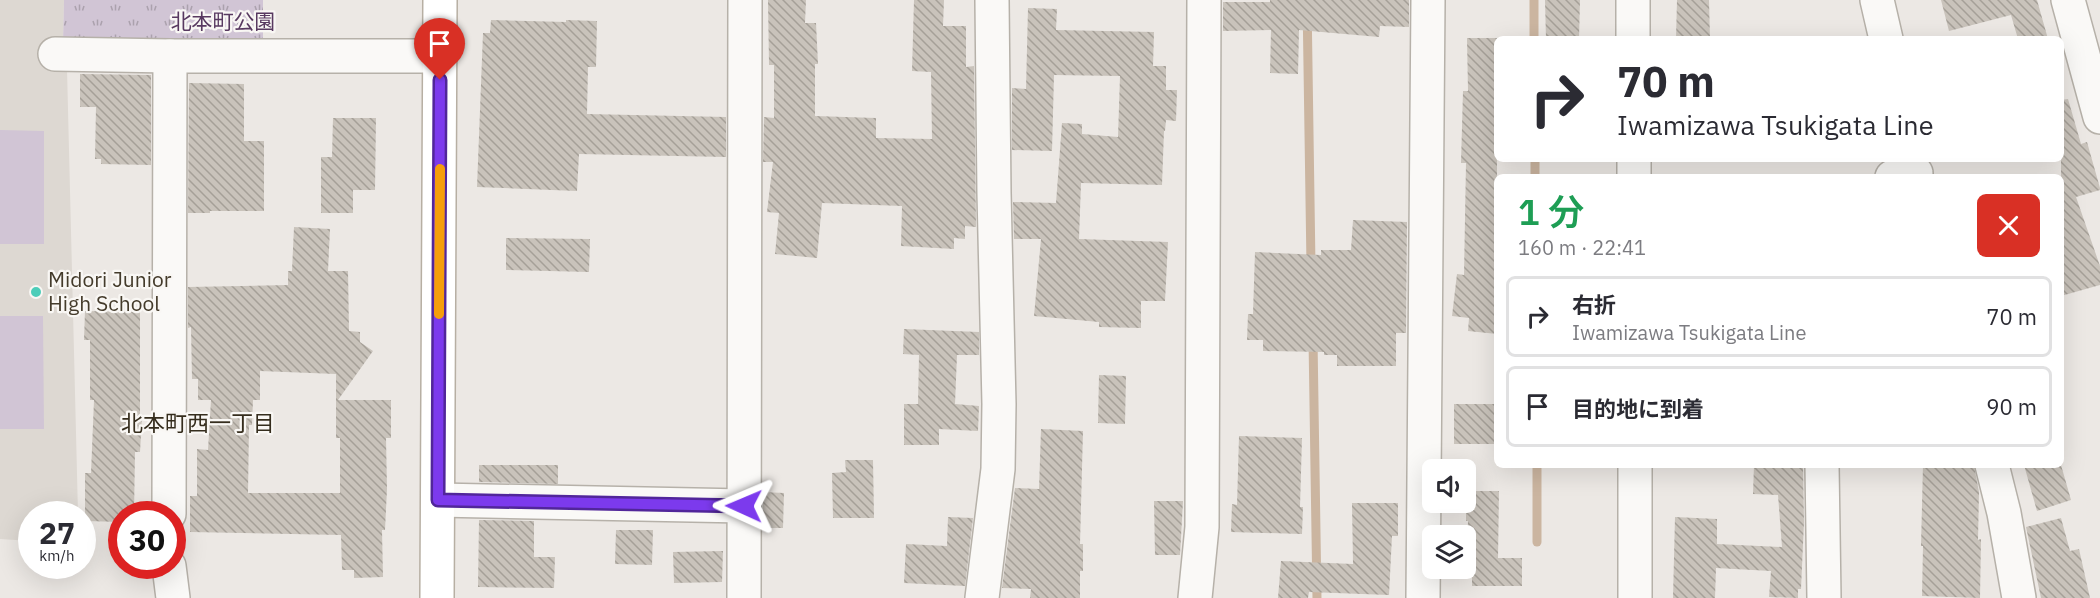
<!DOCTYPE html>
<html lang="ja">
<head>
<meta charset="utf-8">
<style>
  :root { --surface:#fff; --page:#f2f2f3; --text:#2b2b33; --muted:#7c7c81; --line:#e1e1e2 }
  body { margin:0; font-family:"IBM Plex Sans","Noto Sans JP",sans-serif; background:var(--page); color:var(--text); height:100vh; display:flex; flex-direction:column; font-size:22px; white-space:nowrap }
  * { box-sizing:border-box; margin:0 }
  p { font-size:20px; color:var(--muted) }
  .icon { flex:none; width:33px; height:33px; fill:none; stroke:currentColor; stroke-width:2; stroke-linecap:round; stroke-linejoin:round }
  .map { position:relative; flex:1; overflow:hidden }
  .sheet { position:absolute; left:1494px; top:174px; width:570px; height:294px; display:flex; flex-direction:column; background:var(--surface); border-radius:9px; box-shadow:0 6px 24px #0002 }
  .sheet>* { flex:none }
  .guide { position:absolute; left:1494px; top:36px; width:570px; height:126px; border-radius:9px; box-shadow:0 6px 24px #0002; background:#fff; color:var(--text); overflow:hidden }
  .controls { position:absolute; left:1422px; top:459px; display:grid; gap:12px }
  .controls a { display:grid; place-items:center; width:54px; height:54px; border-radius:9px; background:var(--surface); box-shadow:0 6px 24px #0002; font-size:30px }
  .speed { position:absolute; left:18px; top:501px; display:flex; gap:12px; font-size:30px; font-weight:700; text-align:center }
  .speed>* { display:grid; place-content:center; width:78px; height:78px; border-radius:50%; background:var(--surface); box-shadow:0 6px 24px #0002; line-height:1 }
  .speed small { font-size:15px; font-weight:400 }
  .speed .limit { border:9px solid #d22; background:#fff; color:#111 }
  .pin { position:absolute; display:grid; place-items:center; width:51px; height:51px; color:#fff; margin:-62px -26px; border-radius:50% 50% 50% 0; rotate:-45deg; box-shadow:0 0 6px #0007 }
  .pin .icon { rotate:45deg }
  .me { position:absolute; width:66px; margin:-33px; rotate:271deg; stroke-linejoin:round; filter:drop-shadow(0 0 4px #0008) }
  .turn { display:flex; align-items:center; gap:21px; height:126px; padding:0 24px; font-size:27px }
  .turn .icon { width:78px; height:78px; stroke-width:2.5 }
  .turn b { display:block; font-size:42px; line-height:51px }
  .round { display:grid; place-items:center; flex:none; width:63px; height:63px; border-radius:9px; background:var(--page) }
  .head { display:flex; align-items:center; justify-content:space-between; height:102px; padding:0 24px }
  h1 { font-size:36px; font-weight:600; line-height:45px; color:#1e9e55 }
  ul { padding:0; list-style:none }
  li { display:flex; align-items:center; gap:18px; height:81px; margin:0 12px 9px; padding:0 12px; border:3px solid var(--line); border-radius:9px }
  li div { flex:1 }
  li b { display:block; font-size:22px }
  li em { font-style:normal }
  .map>svg:first-child { display:block }
</style>
</head>
<body>
<div class="map">
<svg width="2100" height="598" viewBox="0 0 2100 598">
  <defs>
    <pattern id="grass-tufts" width="24" height="20" patternUnits="userSpaceOnUse" patternTransform="scale(1.5)"><rect width="24" height="20" fill="#d1c5d5"/><path d="M3 7l-1-3M5 7V3M7 7l1-3M15 17l-1-3M17 17v-4M19 17l1-3" fill="none" stroke="#aba1ad"/></pattern>
    <pattern id="building-back-hatch" width="6" height="6" patternUnits="userSpaceOnUse" patternTransform="scale(1.5)"><rect width="6" height="6" fill="#c9c3bb"/><path d="M-1 5l2 2M0 0l6 6M5-1l2 2" fill="none" stroke="#a5a098"/></pattern>
  </defs>
  <rect width="100%" height="100%" fill="#ece8e4"/>
  <path fill="#ddd8d2" d="M0,0H64L63,42L67,69L78,514H32L31,541L0,539Z"/>
  <path fill="url(#grass-tufts)" d="M64,0H263V45L63,42Z"/>
  <g fill="#d1c5d5">
    <path d="M0,130L44,131V244H0Z"/>
    <path d="M0,316H43L44,429H0Z"/>
  </g>
  <g fill="none" stroke-linecap="round" stroke-linejoin="round">
    <g stroke="#cbb5a0" stroke-width="9">
      <path d="M1307,0L1311,266"/>
      <path d="M1534,0V39"/>
      <path d="M1535,159V177"/>
      <path d="M1313,339L1317,598"/>
      <path d="M1537,465V542"/>
    </g>
  </g>
  <g fill="url(#building-back-hatch)" fill-rule="evenodd">
    <path d="M768,0H806L805,23H816L818,64H815V116L876,118V138L932,139L931,72L912,71L914,0H944L943,26H966V67L974,66L976,227L965,226V239L954,238V249L901,246L902,206L822,203L817,258L775,254L779,213L767,212L773,162H763L764,117L774,118V65H769Z"/>
    <path d="M1270,0H1409V27L1380,26L1379,37L1299,30L1298,74L1270,73L1271,30L1223,31V2H1270Z"/>
    <path d="M1545,0H1580L1579,39H1546Z"/>
    <path d="M1677,0H1709L1710,39H1676Z"/>
    <path d="M1941,0H2037L2048,39H2018L2011,15L1949,31Z"/>
    <path d="M1028,8L1057,9L1056,30L1154,32L1153,66H1166V90H1177L1176,121L1166,120L1165,131H1164L1162,185L1081,183L1079,239L1168,242L1165,301H1141V328L1099,327V322L1034,316L1041,239H1014L1013,202L1056,203L1062,123L1082,124V134L1118,137L1120,76L1054,75L1052,151L1012,150V88L1026,89Z"/>
    <path d="M491,20L566,22V20L597,21L596,67H588L587,114L726,117V157L579,154L577,191L477,187L483,33H490Z"/>
    <path d="M1467,38H1497L1494,128H1497V334L1468,331L1469,318L1452,316L1457,274L1464,275L1466,163H1461L1463,91H1468Z"/>
    <path d="M80,74L151,75V165L101,164V159H95L96,107H80Z"/>
    <path d="M189,83L244,84V141H264V211H210V213H188Z"/>
    <path d="M2068,99L2081,144L2087,142L2100,188V190L2076,197L2100,266V285L2061,296V100Z"/>
    <path d="M333,118H376L375,190H353V213H321V157H332Z"/>
    <path d="M1353,220L1407,222L1406,333H1396V366H1337V355H1324V352L1263,351V340H1247L1248,314H1253L1255,252L1321,255V250H1351Z"/>
    <path d="M294,227L330,229L328,271H348L349,331L360,332V342L373,351L338,400H391V438H386L387,489L385,530H382L383,577L354,578V570H342L341,535L190,532V496H197V449L208,450L211,400H198V379H192L191,327L188,328V287L288,285V271H292ZM260,371L336,374V438H340V493H248L249,425H252L253,400H260Z"/>
    <path d="M506,238L590,239L589,272L506,270Z"/>
    <path d="M85,311L140,312V417H142L140,452H135L134,514H122V522L85,521V473H91L94,400H90V340H84Z"/>
    <path d="M904,329L979,332V355H957L955,404L979,406L978,431L939,429V445H904V404H918L919,355L903,354Z"/>
    <path d="M1099,375L1126,376L1125,424L1098,423Z"/>
    <rect x="1454" y="404" width="43" height="40"/>
    <path d="M1041,429L1083,431L1080,544H1083V571H1080V598H1030L1031,589L1002,588L1015,488L1039,489Z"/>
    <path d="M1239,436L1302,438L1300,507H1303L1302,534L1231,532L1232,504L1237,505Z"/>
    <path d="M845,460H873L874,518H833L832,473L846,472Z"/>
    <path d="M479,465H558V484L479,482Z"/>
    <path d="M1754,465H1803L1804,522L1801,589H1798V598L1769,597L1771,571L1716,568L1715,598H1673L1675,517L1717,519V544L1782,547L1778,495L1753,494Z"/>
    <path d="M1923,465L1974,466L1979,492L1978,540L1981,539L1980,598L1922,596L1923,546H1921Z"/>
    <path d="M2024,465H2061L2071,500L2037,511Z"/>
    <path d="M1466,491H1499L1498,558H1522V586H1472V572L1466,571L1468,521H1466Z"/>
    <path d="M763,492L784,493L783,528H763Z"/>
    <path d="M1154,501H1183L1180,555H1155Z"/>
    <path d="M1352,503H1398V536H1392L1389,595L1309,592L1308,598H1278L1281,561L1353,564Z"/>
    <path d="M948,517L973,518L965,586L904,583L906,544L947,546Z"/>
    <path d="M2061,518L2070,551L2079,549L2090,598H2041L2026,527Z"/>
    <path d="M479,520L534,521V557H555L554,588L478,587Z"/>
    <path d="M616,530H653L652,565L615,564Z"/>
    <path d="M723,551L722,582L674,583L673,552Z"/>
  </g>
  <g fill="none" stroke-linecap="round" stroke-linejoin="round">
    <g stroke="#b6b1a9" stroke-width="36">
      <g id="minor">
        <path d="M1633,0V39"/>
        <path d="M1877,0L1886,39"/>
        <path d="M2068,0L2100,117"/>
        <path d="M55,54L170,56"/>
        <path d="M1634,159V177"/>
        <path d="M1892,177L1916,173"/>
        <path d="M1635,465V598"/>
        <path d="M1822,465L1824,598"/>
        <path d="M1992,465L2004,513L2019,598"/>
        <path d="M438,500L744,506"/>
        <path d="M169,514L170,56H440"/>
        <path d="M169,566L173,598"/>
        <path d="M744,598L745,0"/>
        <path d="M982,598L998,469L999,404L994,193L992,0"/>
        <path d="M1195,598L1202,527L1204,0"/>
        <path d="M1423,598L1428,0"/>
      </g>
    </g>
    <g stroke="#b7afa3" stroke-width="36">
      <path id="major" d="M437,598L440,0"/>
    </g>
    <use href="#minor" stroke="#faf9f7" stroke-width="33"/>
    <use href="#major" stroke="#fff" stroke-width="33"/>
  </g>
  <g fill="none" stroke-linecap="round" stroke-linejoin="round">
    <g stroke="#51269a" stroke-width="15">
      <path id="route" d="M440,80L438,500L744,506"/>
    </g>
    <use href="#route" stroke="#7c3aed" stroke-width="10"/>
    <path stroke="#f59e0b" stroke-width="10" d="M439,314L440,169"/>
  </g>
  <circle fill="#4ccdb9" stroke="#f9f7f4" stroke-width="2" cx="36" cy="292" r="6"/>
  <g text-anchor="middle" stroke-width="4.5" stroke-linejoin="round" paint-order="stroke">
    <g font-size="21" fill="#583960" stroke="#f9f7f4">
      <text x="223" y="29">北本町公園</text>
    </g>
    <g font-size="21" fill="#443b2b" stroke="#f9f7f4" text-anchor="start">
      <text x="48" y="287">Midori Junior<tspan x="48" dy="24">High School</tspan></text>
    </g>
    <g font-size="22" fill="#352d1d" stroke="#f9f7f4">
      <text x="198" y="431">北本町西一丁目</text>
    </g>
  </g>
</svg>
<div class="controls">
<a><svg class="icon" aria-label="sound" viewBox="0 0 24 24"><path d="M4 9h4l5-4v14l-5-4H4zM17 9q2 3 0 6"/></svg></a>
<a><svg class="icon" aria-label="layers" viewBox="0 0 24 24"><path d="M12 4l9 5-9 5-9-5zM3 14l9 5 9-5"/></svg></a>
</div>
<div class="speed"><div>27<small>km/h</small></div><div class="limit">30</div></div>
<div class="pin" style="left:440px;top:80px;background:#d93025"><svg class="icon" aria-label="arrive" viewBox="0 0 24 24"><path d="M6 21V4h12l-3 4 3 4H6"/></svg></div>
<svg class="me" style="left:744px;top:506px" viewBox="-20 -20 40 40"><path d="M0-17L14 15 0 8-14 15z" fill="#7c3aed" stroke="#fff" stroke-width="4"/></svg>
<div class="guide">
<div class="turn"><svg class="icon" aria-label="right" viewBox="0 0 24 24"><path d="M7 20v-9h11M14 6l5 5-5 5"/></svg><div><b>70 m</b>Iwamizawa Tsukigata Line</div></div>
</div>
<section class="sheet">
<div class="head"><div><h1>1 分</h1><p>160 m · 22:41</p></div><a class="round" style="background:#d93025;color:#fff"><svg class="icon" aria-label="close" viewBox="0 0 24 24"><path d="M6 6l12 12M18 6L6 18"/></svg></a></div>
<ul>
<li><svg class="icon" aria-label="right" viewBox="0 0 24 24"><path d="M7 20v-9h11M14 6l5 5-5 5"/></svg><div><b>右折</b><p>Iwamizawa Tsukigata Line</p></div><em>70 m</em></li>
<li><svg class="icon" aria-label="arrive" viewBox="0 0 24 24"><path d="M6 21V4h12l-3 4 3 4H6"/></svg><div><b>目的地に到着</b></div><em>90 m</em></li>
</ul>
</section>
</div>
</body>
</html>
